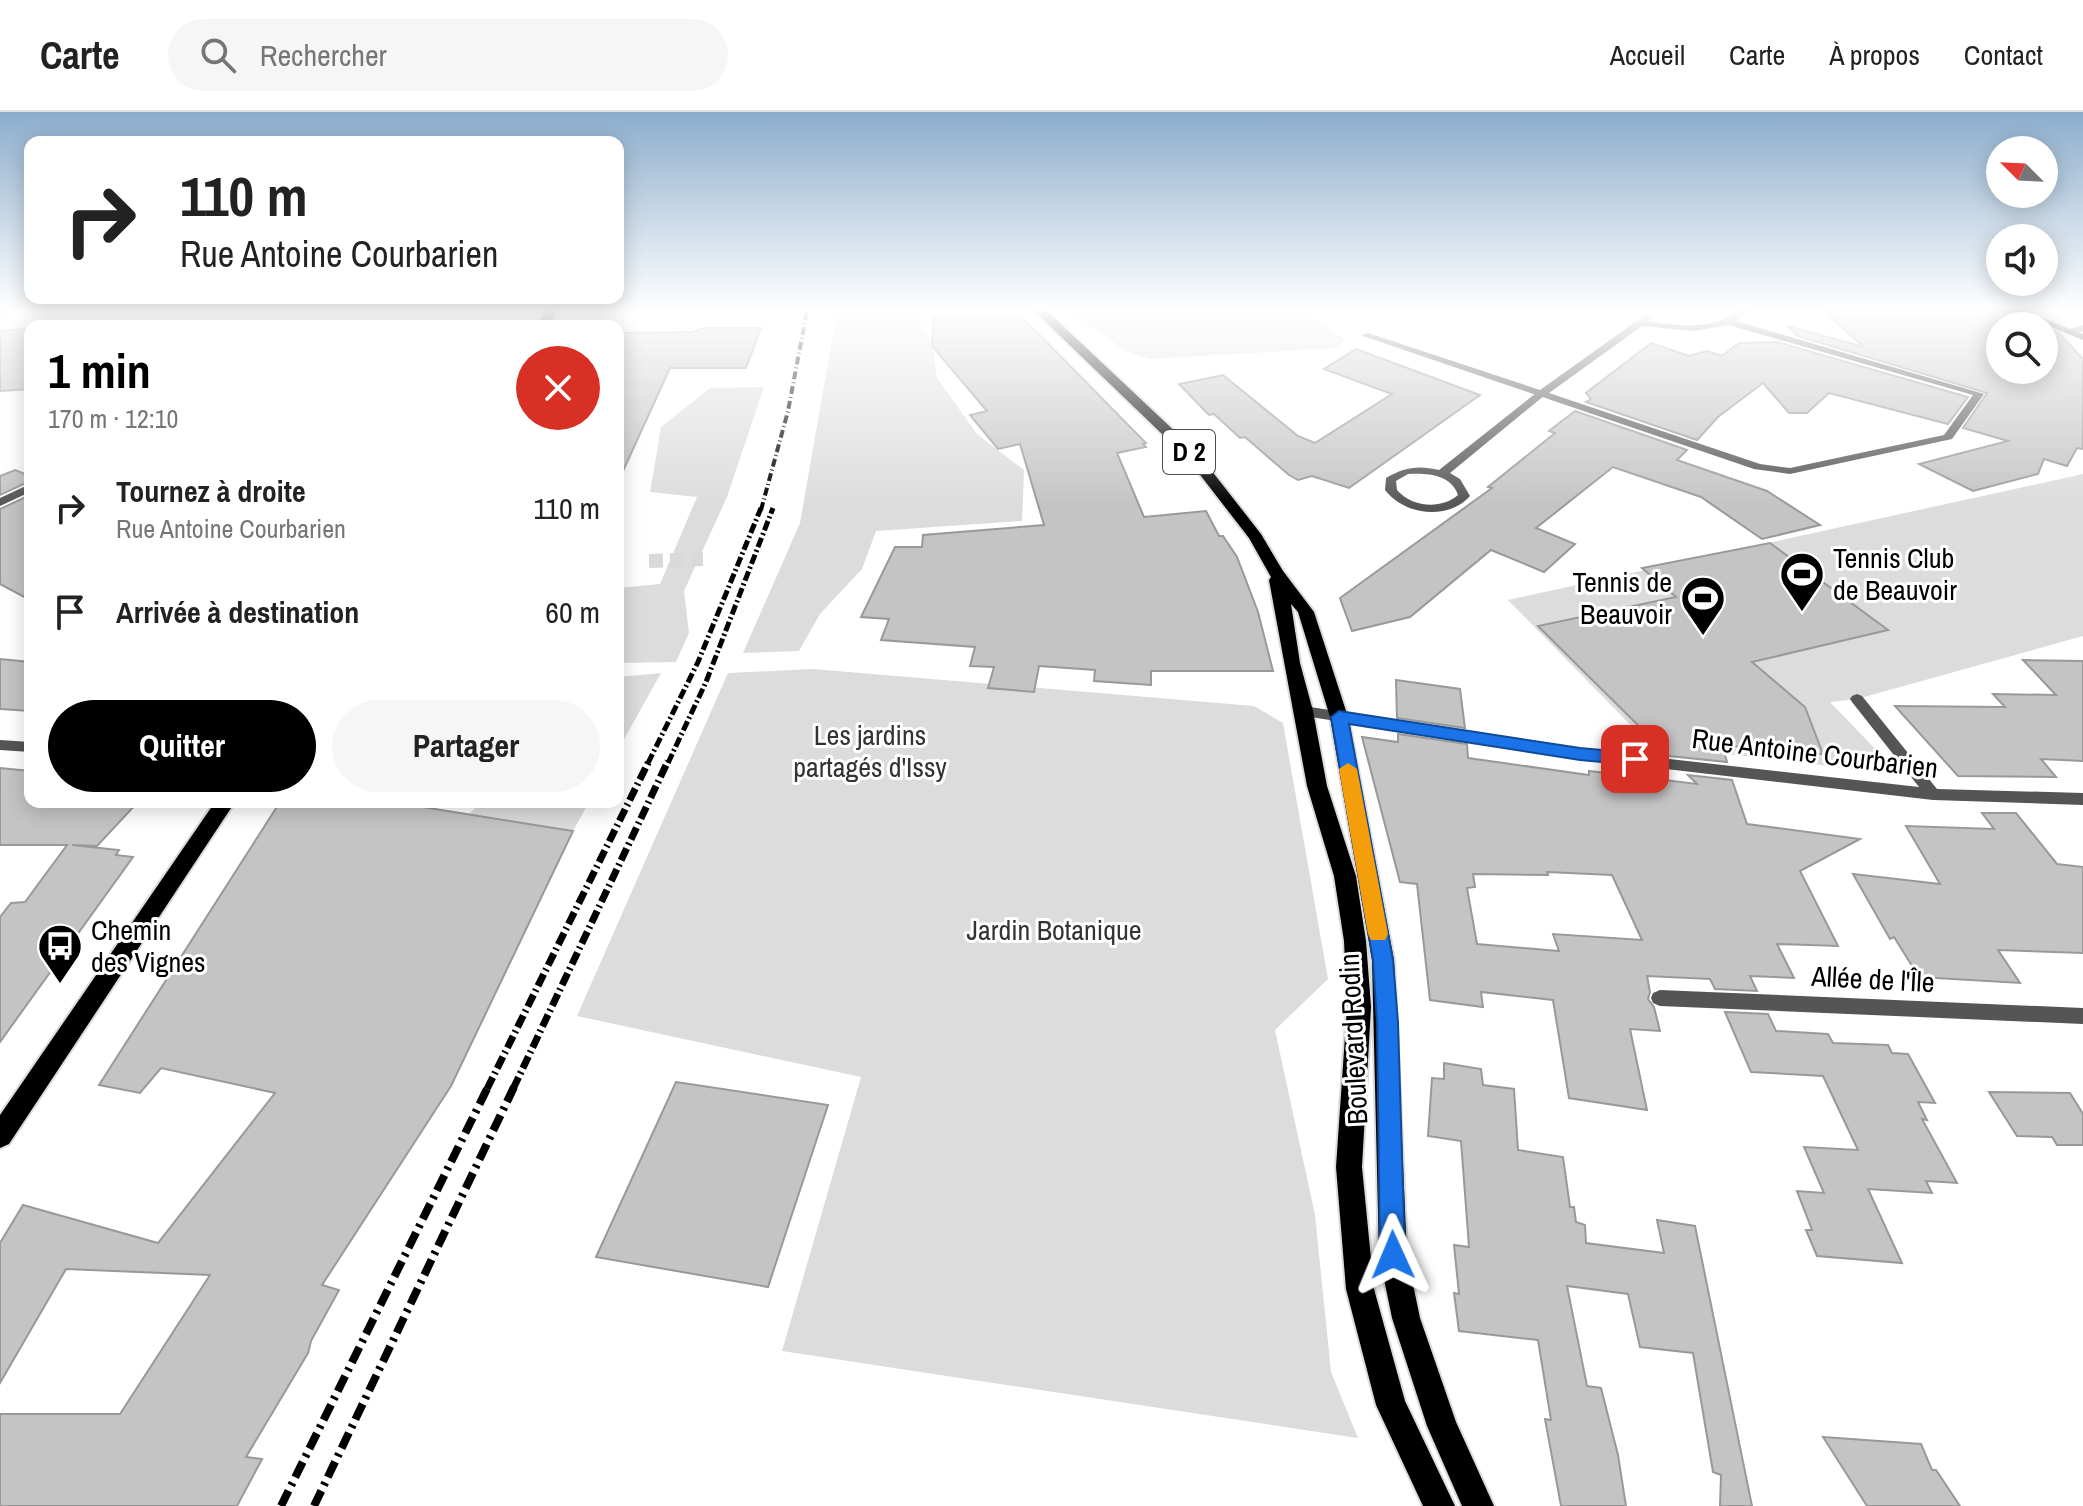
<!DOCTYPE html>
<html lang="fr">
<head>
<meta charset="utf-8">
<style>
  :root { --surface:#fff; --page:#f6f6f6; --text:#222; --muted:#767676; --line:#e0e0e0; --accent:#000 }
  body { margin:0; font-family:"Archivo Narrow",sans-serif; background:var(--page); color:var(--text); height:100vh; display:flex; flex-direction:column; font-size:30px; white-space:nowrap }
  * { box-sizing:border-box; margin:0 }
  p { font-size:26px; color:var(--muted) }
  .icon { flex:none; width:44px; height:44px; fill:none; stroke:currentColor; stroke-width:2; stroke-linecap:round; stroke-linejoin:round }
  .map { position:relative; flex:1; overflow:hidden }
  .details { position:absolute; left:24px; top:208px; width:600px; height:488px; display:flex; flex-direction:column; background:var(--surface); border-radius:16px; box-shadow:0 4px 20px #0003 }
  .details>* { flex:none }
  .hud { position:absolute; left:24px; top:24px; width:600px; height:168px; border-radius:16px; box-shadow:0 4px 20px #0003; background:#fff; color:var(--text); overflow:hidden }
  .needle { width:52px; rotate:294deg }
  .fabs { position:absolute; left:1986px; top:24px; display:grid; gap:16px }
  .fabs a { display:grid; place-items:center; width:72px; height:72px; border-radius:50%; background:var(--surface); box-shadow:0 4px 20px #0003; font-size:40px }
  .pin { position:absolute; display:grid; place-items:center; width:68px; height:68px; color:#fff; margin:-34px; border-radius:16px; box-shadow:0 4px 12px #0006 }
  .me { position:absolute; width:88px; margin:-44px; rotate:359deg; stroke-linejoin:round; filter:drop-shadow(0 0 6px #0008) }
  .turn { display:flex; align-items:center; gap:28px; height:168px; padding:0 24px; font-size:36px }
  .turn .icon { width:104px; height:104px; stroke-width:2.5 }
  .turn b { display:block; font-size:56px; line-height:68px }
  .round { display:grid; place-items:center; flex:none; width:84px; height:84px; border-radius:42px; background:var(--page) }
  .overview { display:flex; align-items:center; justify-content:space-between; height:136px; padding:0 24px }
  h1 { font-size:48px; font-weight:800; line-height:60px; color:var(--accent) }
  .button { display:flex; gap:16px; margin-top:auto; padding:16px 24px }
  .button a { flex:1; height:92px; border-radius:48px; background:var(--accent); color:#fff; font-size:32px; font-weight:800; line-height:92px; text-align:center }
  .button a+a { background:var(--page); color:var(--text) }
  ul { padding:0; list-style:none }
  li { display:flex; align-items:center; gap:24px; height:104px; padding:0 24px }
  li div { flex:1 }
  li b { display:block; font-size:30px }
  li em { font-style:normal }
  header { display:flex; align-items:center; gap:48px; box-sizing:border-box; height:112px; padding:0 40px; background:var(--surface); border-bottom:2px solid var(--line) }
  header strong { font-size:38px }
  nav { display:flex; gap:44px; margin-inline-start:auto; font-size:28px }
  .search { width:560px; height:72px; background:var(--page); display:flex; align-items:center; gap:20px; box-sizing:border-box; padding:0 28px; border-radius:44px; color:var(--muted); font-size:30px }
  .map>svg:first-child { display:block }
</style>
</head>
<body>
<header>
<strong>Carte</strong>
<div class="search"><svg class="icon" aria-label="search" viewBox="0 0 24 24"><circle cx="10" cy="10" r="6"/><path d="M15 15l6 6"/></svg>Rechercher</div>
<nav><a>Accueil</a><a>Carte</a><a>À propos</a><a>Contact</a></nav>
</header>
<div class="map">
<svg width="2083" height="1394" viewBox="0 0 2083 1394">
  <rect width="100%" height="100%" fill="#fff"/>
  <g fill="#dcdcdc">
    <path d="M837,199H921V215L932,228L937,266L977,322L1024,358L1022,409L876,419L862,457L820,502L799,539L743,541L800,411Z"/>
    <path d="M1070,199H1304L1345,228L1337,236L1151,247L1127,240Z"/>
    <path d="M764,275L727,385L684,479L689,521L676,550L618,551V476L660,472L697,385L650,380L661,315L710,276Z"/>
    <path d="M2083,362V524L1857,587L1830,590L1885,647L1871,660L1770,646L1654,637L1508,488Z"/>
    <path d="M813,557L1254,594L1283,611L1328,867L1275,918L1315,1103L1331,1260L1358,1326L782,1239L861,965L577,904L728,561Z"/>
    <path d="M661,561L618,638V565Z"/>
    <path d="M481,690H589L573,719L469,702Z"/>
  </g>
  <g fill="#c4c4c4" stroke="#999" stroke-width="2" fill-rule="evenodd">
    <path d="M1823,199H2009L2041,214H2000V258H2044V215L2059,221L2083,247V337L2077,336L2067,354L2044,347L2038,362L1973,379L1919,352L2008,329L1963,316L1987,281L1798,224L1787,214L1864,235Z"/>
    <path d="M1020,203L1146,331L1143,332L1146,335L1117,341L1144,405L1206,399L1219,424H1223L1237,445L1258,500L1273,559H1151V573L1094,569L1095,558L1039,554L1034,580L988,576L994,555L970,554L975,535L881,528L889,507L861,505L895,435H922L923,423L1044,413L1020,332L998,337L970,303L987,299L932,234L934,204Z"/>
    <path d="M30,216V277L0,279V219Z"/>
    <path d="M705,216H761L746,256H670L618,370V221L691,220Z"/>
    <path d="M1777,230L1968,285L1948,312L1829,281L1807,301H1789L1763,271L1718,305L1697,328L1586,290L1591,287L1586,281L1651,231L1689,244L1707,239L1722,244L1739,231Z"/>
    <path d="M1356,237L1480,283L1349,376L1312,364L1298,368L1289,363L1245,325L1240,326L1214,302L1209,303L1179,272L1223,263L1298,324L1315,331L1392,282L1324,257Z"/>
    <path d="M1575,299L1687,338L1677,348L1767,379L1820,413L1762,427L1701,385L1613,355L1536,416L1575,432L1544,460L1491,438L1410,505L1352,519L1340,486L1492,376L1488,375L1555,321L1549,319Z"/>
    <path d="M15,358L30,364V369L0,383V364Z"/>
    <path d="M30,383V488L0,472V397Z"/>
    <path d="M1770,431L1888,518L1752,550L1805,595L1823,642L1800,640L1795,643L1733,634V637L1723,636L1727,650L1669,644L1538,514L1676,485L1642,456Z"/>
    <path d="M0,547L30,550V599L0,597Z"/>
    <path d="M2023,548L2083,549V649L2041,647L2056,665L1958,664L1895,594L2005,595L1993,582L2056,583Z"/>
    <path d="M1396,568L1460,577L1465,616L1397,606Z"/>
    <path d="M1398,622L1467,632L1468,646L1589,663V659L1697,672L1688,663L1732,668L1747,712L1860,727L1800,759L1838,834L1777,832L1794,866L1750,864L1757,879L1715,877L1710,867L1647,864L1650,880L1648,887L1654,895L1660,919L1630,917L1647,998L1569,986L1553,888L1481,880L1483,895L1430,888L1417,772L1400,770L1362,625L1398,630ZM1547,760L1612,763L1642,828L1553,822L1559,839L1477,832L1467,776L1475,775L1473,762L1548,763Z"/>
    <path d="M0,656L30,659V690H138L97,734L72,733L119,738L116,743L133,745L0,930V805L11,791L25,790L67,733H0Z"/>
    <path d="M280,690H391L573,719L451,974L322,1173L339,1178L311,1229L308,1241L246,1345L262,1347L237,1394H0V1302H120L210,1163L66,1157L0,1271V1131L23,1093L158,1131L275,981L161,956L140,981L99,973Z"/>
    <path d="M1982,701H2016L2057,752L2083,755V841L1998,838L2020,871L1919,865L1894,825L1890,827L1853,762L1940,772L1906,714L1994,717Z"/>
    <path d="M1725,900L1768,902L1776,919L1828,922L1833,931L1888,933L1892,941L1908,942L1935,991L1918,990L1927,1008L1922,1007L1957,1071L1926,1069L1932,1081L1868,1077L1902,1151L1817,1144L1806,1118H1812L1797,1079L1824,1081L1804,1035L1858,1038L1823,964L1751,960Z"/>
    <path d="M1444,951L1481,957L1483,973L1514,977L1518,1038L1563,1045L1570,1095H1574L1576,1110L1585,1113L1586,1131L1664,1141L1657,1108L1695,1114L1752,1394H1720L1721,1363L1713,1360L1693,1241L1640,1235L1628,1182L1567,1174L1587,1274L1601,1276L1618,1343L1626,1394H1561L1545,1307L1551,1308L1538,1228L1459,1219L1454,1181L1459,1182L1454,1133L1469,1135L1461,1029L1428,1024L1432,966L1444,967Z"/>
    <path d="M676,970L828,993L768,1175L596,1145Z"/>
    <path d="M1989,980L2070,981L2083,1002V1033H2057L2052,1025L2017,1024Z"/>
    <path d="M1823,1325L1921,1332L1932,1358H1936L1960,1394H1867Z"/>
  </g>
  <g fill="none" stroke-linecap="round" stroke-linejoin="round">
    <path stroke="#d9d9d9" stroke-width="14" stroke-dasharray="14 7" stroke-linecap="butt" d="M649,449L703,447"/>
    <g stroke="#dbdbdb" stroke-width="4">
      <g id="primary">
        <path d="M546,199H558L548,214H536Z"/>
        <path d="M1034,199H1047L1197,340L1261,422L1283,459L1314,500L1348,605L1394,848L1407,1143L1420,1206L1456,1310L1494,1394H1462L1427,1314L1392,1206L1379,1143L1372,848L1330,605L1298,500L1291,492L1300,551L1313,599L1327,674L1356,764L1366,829L1371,895L1362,1055L1374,1177L1405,1289L1455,1394H1423L1376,1293L1346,1177L1336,1055L1347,895L1344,829L1334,764L1307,674L1269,468L1271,465L1249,426L1187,346Z"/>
        <path d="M215,690H235L9,1032L0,1036V1003Z"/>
      </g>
    </g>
    <path fill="#555" fill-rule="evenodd" d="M1536,281L1545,283L1450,361L1460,367L1470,384C1448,409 1404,403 1385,378L1386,366C1404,355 1419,353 1439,358ZM1408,362C1427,361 1451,362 1458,383C1441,398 1411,395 1397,378L1396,369Z"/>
    <g fill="#555" fill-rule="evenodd">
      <path d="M0,199H7L0,203Z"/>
      <path d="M1737,199H1748L1736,209L1984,282L1952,327L1790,362L1754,357L1360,223L1368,221L1540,278L1645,203L1653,205L1648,209C1679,214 1710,219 1737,199ZM1728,213L1973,283L1944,323L1790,356L1760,352L1549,281L1642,214L1694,219Z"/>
      <path d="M2083,213V219L2068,222L2063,219Z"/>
      <path d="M30,372V380L0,394V386Z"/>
      <path d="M1857,582L1862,584L1937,677L2083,681V693L1933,688L1580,647L1304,604L1297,599L1304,594L1580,637L1919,675L1852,590L1850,587L1852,584Z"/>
      <path d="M0,628L30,630V640L0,638Z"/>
      <path d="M1660,878L2083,896V912L1660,894L1653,891L1651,886L1653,881Z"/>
    </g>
    <path fill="#222" fill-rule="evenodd" d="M2012,199H2025L2083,222V228Z"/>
    <use href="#primary" fill="#000" fill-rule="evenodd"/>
    <path stroke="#000" stroke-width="4" stroke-dasharray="8 3 1 3" stroke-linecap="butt" d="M761,398L788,299L807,199"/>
    <g stroke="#000" stroke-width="5" stroke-dasharray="10 3 2 3" stroke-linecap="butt">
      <path d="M648,651L698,550L761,396"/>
      <path d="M668,651L706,570L773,396"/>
    </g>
    <g stroke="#000" stroke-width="7" stroke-dasharray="13 4 2 4" stroke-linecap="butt">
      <path d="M487,977L649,649"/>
      <path d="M513,977L668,649"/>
    </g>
    <g stroke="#000" stroke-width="8" stroke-dasharray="17 6 3 6" stroke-linecap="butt">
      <path d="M281,1394L488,975"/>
      <path d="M314,1394L514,975"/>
    </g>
  </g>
  <linearGradient id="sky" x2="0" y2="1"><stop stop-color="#8cadcc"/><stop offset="0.5" stop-color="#fff"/><stop offset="1" stop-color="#fff" stop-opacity="0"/></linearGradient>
  <rect width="2083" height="395" fill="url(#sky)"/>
  <path fill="#1a73e8" stroke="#114b97" stroke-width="2" d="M1339,599L1580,636L1635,641L1643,647L1635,653L1580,648L1349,612L1393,848L1398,911L1405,1143L1402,1152L1393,1156L1384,1152L1380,1143L1377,911L1373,848L1331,605Z"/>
  <path fill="#f59e0b" d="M1348,651L1357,657L1388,822L1385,828H1371L1368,822L1339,657Z"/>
  <defs>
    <g id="stadium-pin" transform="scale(2.3)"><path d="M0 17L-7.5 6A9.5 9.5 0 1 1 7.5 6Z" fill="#000" stroke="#fff"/><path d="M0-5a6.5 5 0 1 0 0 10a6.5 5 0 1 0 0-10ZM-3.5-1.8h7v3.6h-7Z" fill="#fff"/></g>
    <g id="bus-pin" transform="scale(2.3)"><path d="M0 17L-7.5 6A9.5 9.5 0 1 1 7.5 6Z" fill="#000" stroke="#fff"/><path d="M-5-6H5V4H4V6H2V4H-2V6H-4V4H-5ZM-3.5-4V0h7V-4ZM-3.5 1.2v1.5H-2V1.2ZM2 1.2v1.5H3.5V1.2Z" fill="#fff"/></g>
  </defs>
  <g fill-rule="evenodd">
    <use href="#stadium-pin" x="1802" y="462"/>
    <use href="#stadium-pin" x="1703" y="486"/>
    <use href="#bus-pin" x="60" y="834"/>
  </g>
  <g text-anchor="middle" stroke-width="6" stroke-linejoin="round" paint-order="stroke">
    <rect fill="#fff" stroke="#4c4c4c" stroke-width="2" x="1163" y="318" width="52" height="44" rx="6"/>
    <g font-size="26" font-weight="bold" fill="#000">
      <text x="1189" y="349">D 2</text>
    </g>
    <g font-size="28" fill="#000" stroke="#fff" text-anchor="start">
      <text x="1833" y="456">Tennis Club<tspan x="1833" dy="32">de Beauvoir</tspan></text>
      <text x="1672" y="480" text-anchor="end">Tennis de<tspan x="1672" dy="32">Beauvoir</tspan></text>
      <text x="91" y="828">Chemin<tspan x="91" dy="32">des Vignes</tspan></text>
    </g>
    <g font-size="28" fill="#333" stroke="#fff">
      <text x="870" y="633">Les jardins<tspan x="870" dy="32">partagés d'Issy</tspan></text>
      <text x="1054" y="828">Jardin Botanique</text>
    </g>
    <g font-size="28" fill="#000" stroke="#fff">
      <text transform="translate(1815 641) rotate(7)" y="10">Rue Antoine Courbarien</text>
      <text transform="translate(1873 867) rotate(3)" y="10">Allée de l'Île</text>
      <text transform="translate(1353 927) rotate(-93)" y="10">Boulevard Rodin</text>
    </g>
  </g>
</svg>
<div class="fabs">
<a><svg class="needle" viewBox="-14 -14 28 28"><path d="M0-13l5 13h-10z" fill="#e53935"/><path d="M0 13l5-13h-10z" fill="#767676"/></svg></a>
<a><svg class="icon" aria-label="sound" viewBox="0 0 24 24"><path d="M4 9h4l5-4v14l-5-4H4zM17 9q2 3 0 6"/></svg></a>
<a><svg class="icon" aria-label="search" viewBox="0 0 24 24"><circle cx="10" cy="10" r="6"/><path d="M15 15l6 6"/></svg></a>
</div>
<div class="pin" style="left:1635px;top:647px;background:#d93025"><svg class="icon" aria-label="arrive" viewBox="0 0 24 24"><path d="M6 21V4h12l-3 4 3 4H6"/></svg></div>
<svg class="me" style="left:1393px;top:1143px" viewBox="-20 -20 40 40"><path d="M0-17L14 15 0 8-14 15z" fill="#1a73e8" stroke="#fff" stroke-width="4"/></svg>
<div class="hud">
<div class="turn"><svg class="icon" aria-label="right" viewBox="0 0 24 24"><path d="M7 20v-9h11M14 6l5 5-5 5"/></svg><div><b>110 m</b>Rue Antoine Courbarien</div></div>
</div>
<section class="details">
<div class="overview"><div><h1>1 min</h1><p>170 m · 12:10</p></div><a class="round" style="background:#d93025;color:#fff"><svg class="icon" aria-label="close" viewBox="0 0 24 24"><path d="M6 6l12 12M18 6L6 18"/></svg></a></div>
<ul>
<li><svg class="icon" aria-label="right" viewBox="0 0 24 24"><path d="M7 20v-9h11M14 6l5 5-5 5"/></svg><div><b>Tournez à droite</b><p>Rue Antoine Courbarien</p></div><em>110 m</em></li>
<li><svg class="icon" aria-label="arrive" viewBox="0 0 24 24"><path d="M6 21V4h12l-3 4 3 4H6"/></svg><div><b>Arrivée à destination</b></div><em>60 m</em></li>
</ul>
<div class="button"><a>Quitter</a><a>Partager</a></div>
</section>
</div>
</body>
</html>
